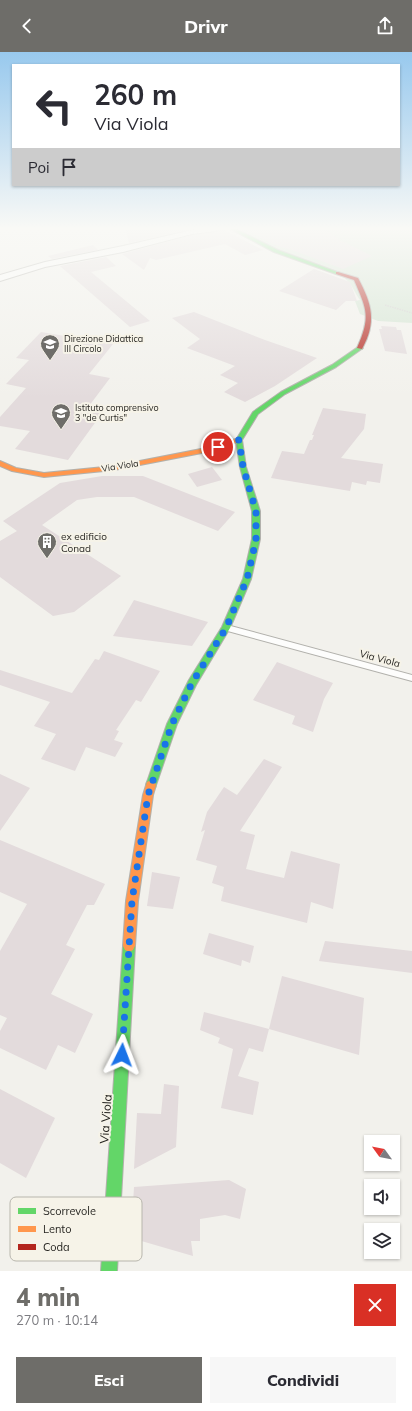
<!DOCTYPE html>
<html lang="it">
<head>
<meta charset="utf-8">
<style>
  :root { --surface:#fff; --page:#f7f7f7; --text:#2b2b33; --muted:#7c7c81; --accent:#6e6d69 }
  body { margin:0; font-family:Mulish,sans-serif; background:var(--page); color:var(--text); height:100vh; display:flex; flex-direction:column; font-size:15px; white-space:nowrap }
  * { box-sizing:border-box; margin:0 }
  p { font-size:13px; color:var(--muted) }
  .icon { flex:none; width:22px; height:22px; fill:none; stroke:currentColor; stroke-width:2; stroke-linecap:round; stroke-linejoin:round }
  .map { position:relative; height:1219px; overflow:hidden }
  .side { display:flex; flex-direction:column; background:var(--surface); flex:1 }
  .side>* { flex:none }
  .hud { position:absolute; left:12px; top:12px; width:388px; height:122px; border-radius:0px; box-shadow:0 1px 3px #0004; background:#fff; color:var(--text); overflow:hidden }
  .needle { width:26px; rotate:303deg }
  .buttons { position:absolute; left:364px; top:1083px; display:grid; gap:8px }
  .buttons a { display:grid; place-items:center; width:36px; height:36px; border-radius:0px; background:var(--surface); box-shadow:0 1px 3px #0004; font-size:20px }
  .pin { position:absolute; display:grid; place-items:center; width:34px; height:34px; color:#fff; margin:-17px; border:2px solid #fff; border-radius:50%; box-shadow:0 1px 4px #0007 }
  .me { position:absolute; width:44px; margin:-22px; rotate:3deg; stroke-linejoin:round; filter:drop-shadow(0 0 3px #0008) }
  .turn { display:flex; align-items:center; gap:14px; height:84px; padding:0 16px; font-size:18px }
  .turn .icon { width:52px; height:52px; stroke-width:2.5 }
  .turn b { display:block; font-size:28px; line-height:34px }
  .then { display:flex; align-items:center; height:38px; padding:0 16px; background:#0003; gap:8px; font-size:15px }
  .round { display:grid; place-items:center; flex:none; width:42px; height:42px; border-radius:0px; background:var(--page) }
  .overview { display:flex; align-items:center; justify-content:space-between; height:68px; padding:0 16px }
  h1 { font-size:24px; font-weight:800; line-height:30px; color:var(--accent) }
  .action { display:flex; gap:8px; margin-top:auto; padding:8px 16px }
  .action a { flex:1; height:46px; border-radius:0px; background:var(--accent); color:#fff; font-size:16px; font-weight:800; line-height:46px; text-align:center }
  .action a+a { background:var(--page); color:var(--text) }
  header { display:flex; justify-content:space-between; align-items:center; height:52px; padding:0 16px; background:var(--accent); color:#fff; font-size:18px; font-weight:800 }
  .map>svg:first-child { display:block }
</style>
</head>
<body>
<header><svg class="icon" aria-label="back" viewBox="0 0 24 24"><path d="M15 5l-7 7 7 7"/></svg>Drivr<svg class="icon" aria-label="share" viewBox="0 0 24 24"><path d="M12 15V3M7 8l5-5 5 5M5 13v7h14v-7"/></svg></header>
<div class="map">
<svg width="412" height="1219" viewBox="0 0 412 1219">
  <rect width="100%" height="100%" fill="#f2f1ec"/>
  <path fill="#d3e4d2" d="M231,176H412V271L378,269L360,262L355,249L360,248C354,240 352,231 343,225L230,177Z"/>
  <g fill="#e3dbdc">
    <path d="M125,176H196L129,191Z"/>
    <path d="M221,176H225L226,179L263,198L245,203L225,192L156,208L150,206L144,218L122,202L192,183L216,180Z"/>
    <path d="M241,176H323L341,189H342L372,204L343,217L292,198L277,194Z"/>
    <path d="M93,193L98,198L52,207L48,204Z"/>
    <path d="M106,205L116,214L91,220L150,269L130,275L60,214Z"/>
    <path d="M314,217L350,230L357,249H346L336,258L279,239Z"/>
    <path d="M194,260L265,288L317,306L275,334L245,350L224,340L238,331L220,323L235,314L187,296L200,287L172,266Z"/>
    <path d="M381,274L396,275L397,278H401L407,302L385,299L379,277H382Z"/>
    <path d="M41,280L113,292L89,322L110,326L89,354L105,357L68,408L15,397L30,379L0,374V365L26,336L6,332L29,308L16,306Z"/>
    <path d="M323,356L366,362L364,377L341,406L383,412L380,431L367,429L366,433L352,430L350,439L271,426L282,399L304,402L310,388H312L314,383H312Z"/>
    <path d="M212,415L222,428L197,435L188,422Z"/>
    <path d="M102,424H143L235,460L218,479L134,445H97L77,448L42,473L121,524L74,560L53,564L0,525V489L17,479L3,469L60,431Z"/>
    <path d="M134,548L208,570L192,594L113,584Z"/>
    <path d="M104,599L160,619L141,650L136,648L116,678L119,679L114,688L123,691L115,705L86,695L75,719L41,707L56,682L34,674L50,650L0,633V618L72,641L95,607L99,608Z"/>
    <path d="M277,610L333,631L324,647L313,680L292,672L295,664L253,648Z"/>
    <path d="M264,707L282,715L240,779L255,783L246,817L284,826L291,799L340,812L333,857L311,850L307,871L221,849L224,835L212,831L217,814L196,808L205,778L201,780L207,760L224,735L237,743Z"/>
    <path d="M0,722L30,736L0,779Z"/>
    <path d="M0,788L105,832L94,853H87L66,893L75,897L51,942L93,962L75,1001L58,993L46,1018L0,996V979L7,966L0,963V899L27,852L0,840Z"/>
    <path d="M152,820L180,825L173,857L147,854Z"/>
    <path d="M209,881L254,894L250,911L242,908L241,914L203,902Z"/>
    <path d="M325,889L412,899V921L319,909Z"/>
    <path d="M282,924L364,946L359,1003L269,977Z"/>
    <path d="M204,960L269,977L263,1000L249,996L238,1024L259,1030L253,1063L221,1056L233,997L218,991L220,986L200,978Z"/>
    <path d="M164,1032L179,1034L176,1095L134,1117L137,1061L161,1062Z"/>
    <path d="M0,1037L55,1066L26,1126L0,1111Z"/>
    <path d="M229,1128L246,1137L240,1167L225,1163L200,1167V1189H191L193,1204L131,1186L134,1135Z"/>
  </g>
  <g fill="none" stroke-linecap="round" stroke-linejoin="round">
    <g stroke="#b2b1ac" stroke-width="2">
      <path id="lane" d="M227,573L412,623V629L224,578L223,576L224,574Z"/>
    </g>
    <g stroke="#b2b1ac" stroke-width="2">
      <path id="street" d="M201,176H220L216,179L192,182L123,200L45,215L0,229V223L45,210L123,194Z"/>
    </g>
    <g stroke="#b2b1ac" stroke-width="2">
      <g id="fast">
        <path d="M229,176H234L278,198L340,221L336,222L274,200Z"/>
        <path d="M358,295L363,296L336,315L285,342L258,362L242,388L246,415L260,459V487L251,527L230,576L196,633L177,672L155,736L151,738L147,736L146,733L167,672L189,628L222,575L243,527L252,487V459L240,415L236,388L253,360L281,340L332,313Z"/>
        <path d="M129,888L133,890L135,894L117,1219H101L123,894L125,890Z"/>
      </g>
    </g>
    <g stroke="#b2b1ac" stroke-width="2">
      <g id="slow">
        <path d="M239,386L242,388L241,389L207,400L114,418L44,425L12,419L0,414V409L16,416L44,421L114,414L206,396Z"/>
        <path d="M151,728L155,730L156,733L153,743L138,849L135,894L133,898L129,900L125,898L123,894L126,849L143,743L147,730Z"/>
      </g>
    </g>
    <g stroke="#b2b1ac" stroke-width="2">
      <path id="jam" d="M338,220L358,226C372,252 377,270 362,297L357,296C371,265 367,258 354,228L336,222V220Z"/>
    </g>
    <path stroke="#d0cfcd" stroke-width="1.5" stroke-dasharray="1.5 1" stroke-linecap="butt" d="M385,253L412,261"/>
    <use href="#lane" fill="#fdfdfc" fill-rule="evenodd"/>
    <use href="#street" fill="#fdfdfc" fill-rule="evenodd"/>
    <use href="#fast" fill="#63d668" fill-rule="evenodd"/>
    <use href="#slow" fill="#ff974d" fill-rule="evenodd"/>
    <use href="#jam" fill="#b3261e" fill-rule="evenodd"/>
  </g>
  <linearGradient id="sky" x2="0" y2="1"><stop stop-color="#98c9ee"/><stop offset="0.51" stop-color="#f9f9f6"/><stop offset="1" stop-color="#f9f9f6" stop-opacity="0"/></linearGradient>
  <rect width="412" height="346" fill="url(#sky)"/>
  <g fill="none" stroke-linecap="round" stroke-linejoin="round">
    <path stroke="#1a73e8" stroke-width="7" stroke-dasharray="0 12.6" d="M122,1003L132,849L148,743L172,672L192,631L226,576L247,527L256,488V459L243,415L239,388L218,395"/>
  </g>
  <defs>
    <g id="school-pin" transform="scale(1)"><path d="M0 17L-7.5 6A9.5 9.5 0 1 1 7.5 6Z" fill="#6e6d69" stroke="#f6f3e8"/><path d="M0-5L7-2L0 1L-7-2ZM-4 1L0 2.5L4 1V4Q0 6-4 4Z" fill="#fff"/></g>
    <g id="building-pin" transform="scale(1)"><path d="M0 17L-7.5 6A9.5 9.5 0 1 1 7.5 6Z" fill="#6e6d69" stroke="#f6f3e8"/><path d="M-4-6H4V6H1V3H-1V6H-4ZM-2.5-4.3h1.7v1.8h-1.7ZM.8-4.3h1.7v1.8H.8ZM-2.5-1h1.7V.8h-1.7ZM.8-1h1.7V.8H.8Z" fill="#fff"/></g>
  </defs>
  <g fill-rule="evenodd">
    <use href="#school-pin" x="50" y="292"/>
    <use href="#school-pin" x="61" y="361"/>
    <use href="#building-pin" x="47" y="490"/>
  </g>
  <g text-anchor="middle" stroke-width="4" stroke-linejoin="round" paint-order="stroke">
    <g font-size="9" fill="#272622" stroke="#f6f3e8" text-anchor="start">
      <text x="64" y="290">Direzione Didattica<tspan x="64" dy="10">III Circolo</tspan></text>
      <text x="75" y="359">Istituto comprensivo<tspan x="75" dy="10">3 "de Curtis"</tspan></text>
    </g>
    <g font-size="9" fill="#272622" stroke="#f6f3e8">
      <text transform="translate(120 414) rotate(-9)" y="3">Via Viola</text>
    </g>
    <g font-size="10" fill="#272622" stroke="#f6f3e8" text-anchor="start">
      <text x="61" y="488">ex edificio<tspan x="61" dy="12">Conad</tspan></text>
    </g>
    <g font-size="10" fill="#272622" stroke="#f6f3e8">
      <text transform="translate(380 606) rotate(15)" y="4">Via Viola</text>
    </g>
    <g font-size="12" fill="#272622" stroke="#f6f3e8">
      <text transform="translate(106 1067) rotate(-86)" y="4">Via Viola</text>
    </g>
  </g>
  <rect x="10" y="1145" width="132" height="64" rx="6" fill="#f6f3e8" stroke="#b8b6ad" stroke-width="1"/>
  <rect x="18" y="1156" width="18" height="6" fill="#63d668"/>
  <rect x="18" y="1174" width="18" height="6" fill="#ff974d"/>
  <rect x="18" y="1192" width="18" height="6" fill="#b3261e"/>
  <g font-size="11" fill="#272622">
    <text x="43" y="1163">Scorrevole</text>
    <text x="43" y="1181">Lento</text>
    <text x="43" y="1199">Coda</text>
  </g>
</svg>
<div class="buttons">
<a><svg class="needle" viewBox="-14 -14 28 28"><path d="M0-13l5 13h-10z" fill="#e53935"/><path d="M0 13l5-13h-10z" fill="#7c7c81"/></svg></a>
<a><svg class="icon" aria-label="sound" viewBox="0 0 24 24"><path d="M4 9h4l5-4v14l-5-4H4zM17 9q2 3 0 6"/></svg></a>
<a><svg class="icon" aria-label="layers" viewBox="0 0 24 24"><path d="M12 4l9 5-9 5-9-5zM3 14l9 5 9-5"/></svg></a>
</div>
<div class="pin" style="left:218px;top:395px;background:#d93025"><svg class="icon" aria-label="arrive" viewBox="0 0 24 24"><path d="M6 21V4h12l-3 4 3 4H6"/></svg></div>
<svg class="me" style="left:122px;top:1003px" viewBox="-20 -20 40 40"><path d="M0-17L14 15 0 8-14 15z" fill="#1a73e8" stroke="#fff" stroke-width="4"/></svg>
<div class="hud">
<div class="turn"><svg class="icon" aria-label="left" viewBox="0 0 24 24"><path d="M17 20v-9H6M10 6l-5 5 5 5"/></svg><div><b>260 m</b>Via Viola</div></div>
<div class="then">Poi<svg class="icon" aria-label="arrive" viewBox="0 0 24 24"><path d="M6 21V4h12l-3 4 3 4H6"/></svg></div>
</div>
</div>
<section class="side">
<div class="overview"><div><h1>4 min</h1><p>270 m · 10:14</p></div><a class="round" style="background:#d93025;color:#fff"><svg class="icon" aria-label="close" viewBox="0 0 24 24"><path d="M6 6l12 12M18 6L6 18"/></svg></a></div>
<div class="action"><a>Esci</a><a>Condividi</a></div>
</section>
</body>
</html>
